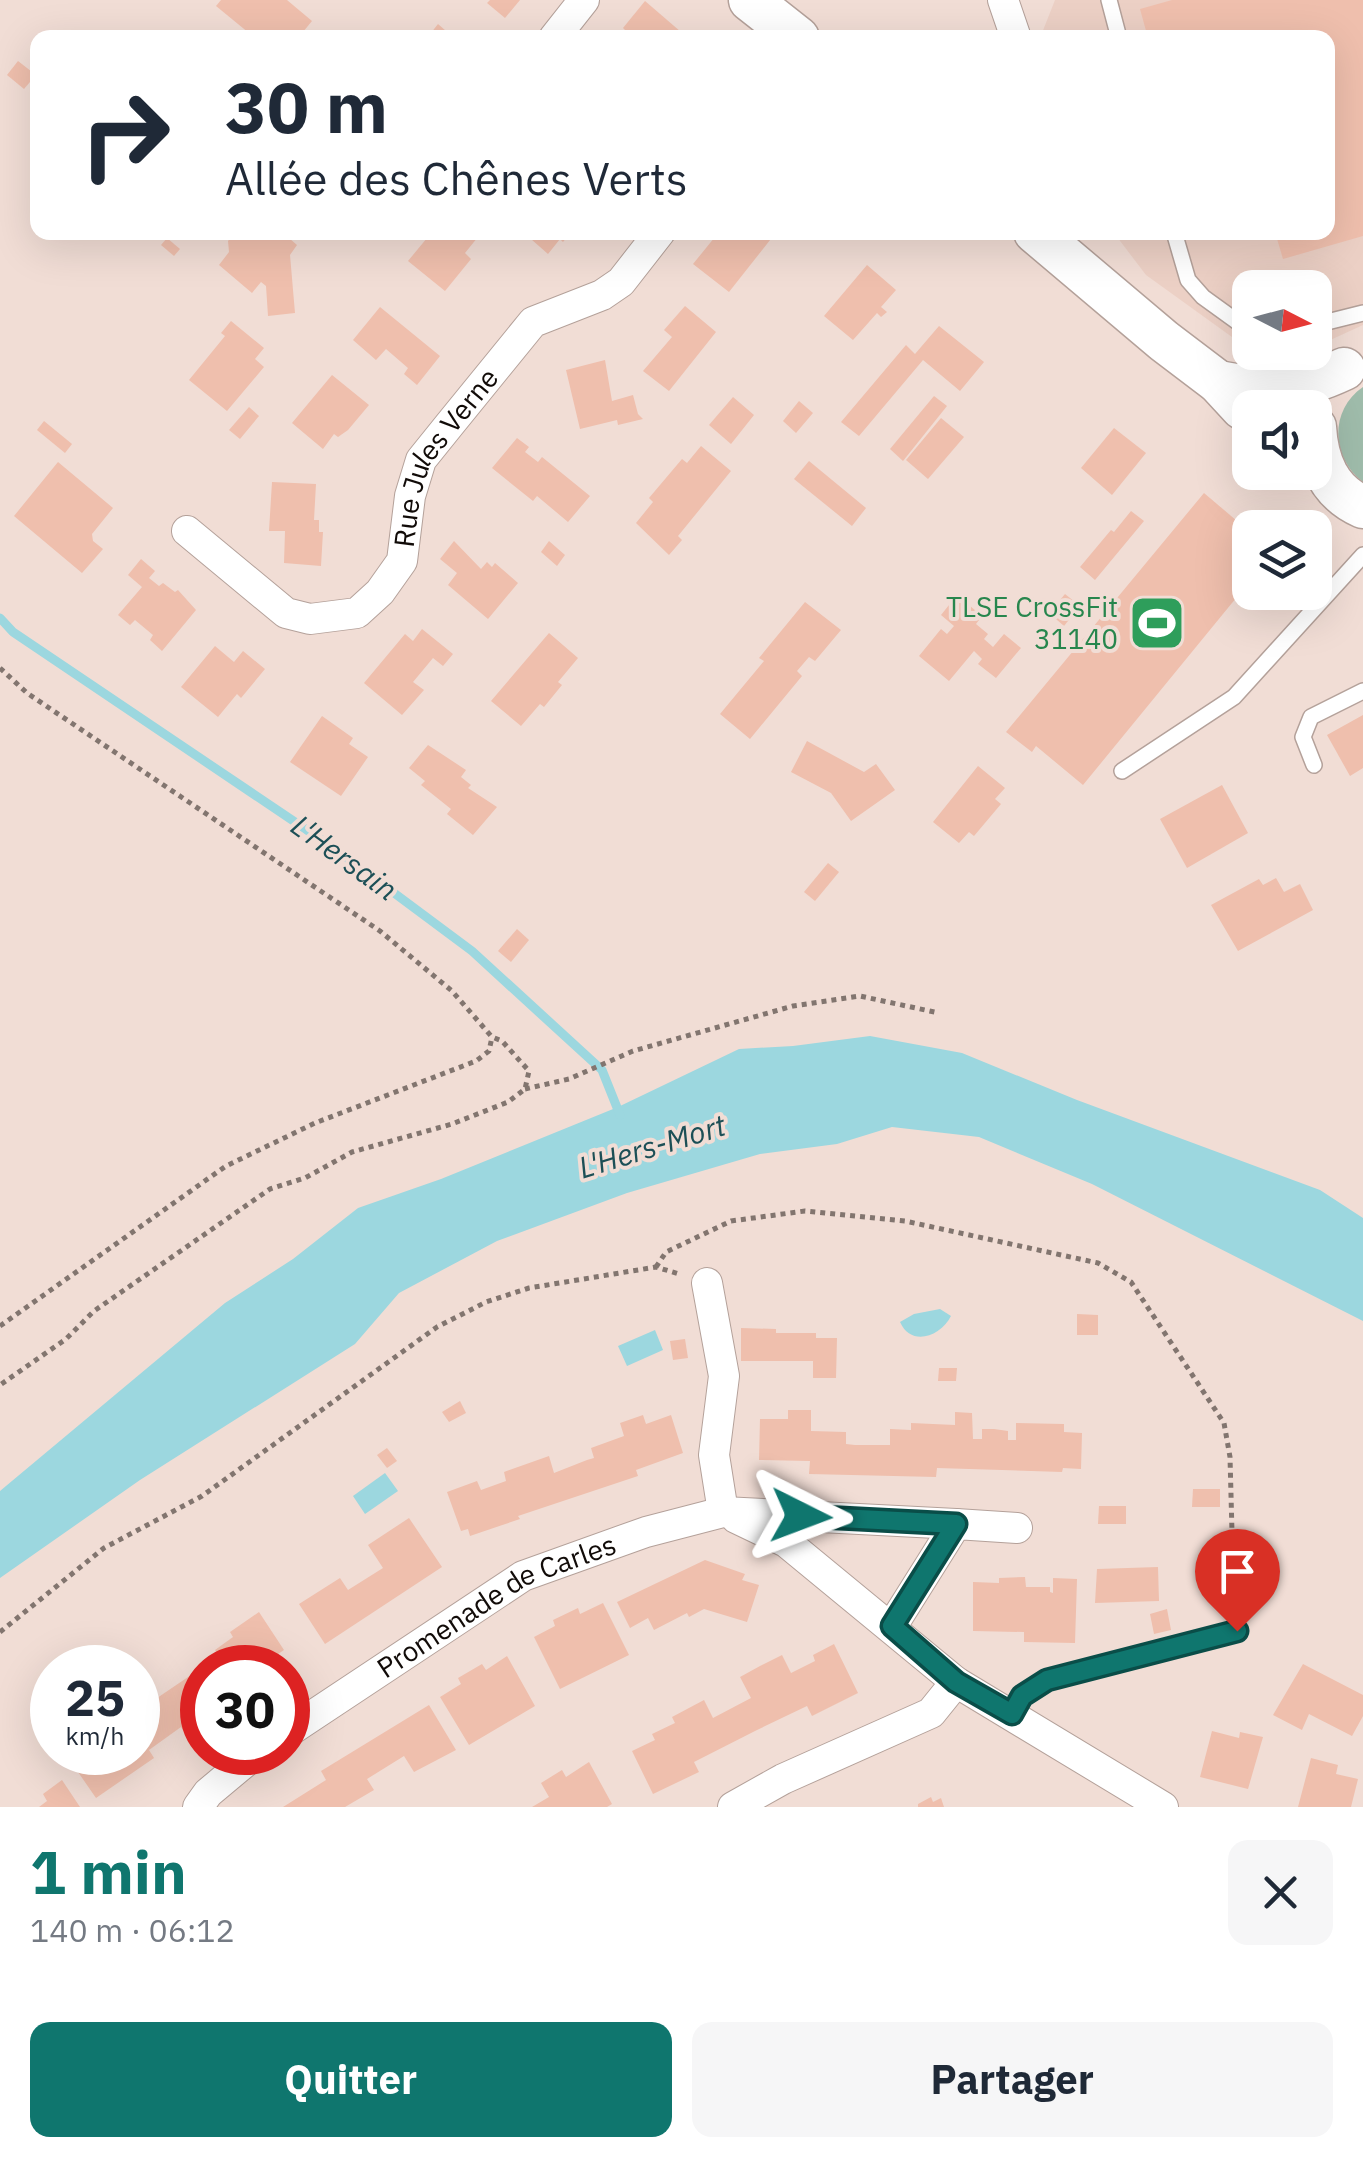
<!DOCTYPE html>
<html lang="fr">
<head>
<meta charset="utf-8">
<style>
  :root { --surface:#fff; --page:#f6f6f7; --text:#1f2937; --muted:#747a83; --accent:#0f766e }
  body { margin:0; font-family:"IBM Plex Sans",sans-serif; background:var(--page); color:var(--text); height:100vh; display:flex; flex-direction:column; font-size:38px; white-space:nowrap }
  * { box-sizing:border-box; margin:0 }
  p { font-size:32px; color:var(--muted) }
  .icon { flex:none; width:55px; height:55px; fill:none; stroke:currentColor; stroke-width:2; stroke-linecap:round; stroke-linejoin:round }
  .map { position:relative; height:1807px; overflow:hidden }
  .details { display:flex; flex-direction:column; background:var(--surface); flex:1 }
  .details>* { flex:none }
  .top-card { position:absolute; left:30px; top:30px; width:1305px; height:210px; border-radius:20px; box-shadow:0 10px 40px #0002; background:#fff; color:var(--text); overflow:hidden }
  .needle { width:65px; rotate:96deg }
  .controls { position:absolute; left:1232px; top:270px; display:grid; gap:20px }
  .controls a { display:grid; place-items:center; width:100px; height:100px; border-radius:20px; background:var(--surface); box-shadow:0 10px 40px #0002; font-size:50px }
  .speed { position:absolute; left:30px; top:1645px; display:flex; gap:20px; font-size:50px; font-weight:700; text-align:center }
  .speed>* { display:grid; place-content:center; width:130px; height:130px; border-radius:50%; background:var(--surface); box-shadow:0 10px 40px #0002; line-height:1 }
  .speed small { font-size:25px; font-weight:400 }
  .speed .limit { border:15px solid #d22; background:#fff; color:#111 }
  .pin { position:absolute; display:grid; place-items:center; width:85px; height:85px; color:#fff; margin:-102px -42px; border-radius:50% 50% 50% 0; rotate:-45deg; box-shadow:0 0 10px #0007 }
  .pin .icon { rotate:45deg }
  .me { position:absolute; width:110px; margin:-55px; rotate:93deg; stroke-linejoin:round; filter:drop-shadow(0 0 8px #0008) }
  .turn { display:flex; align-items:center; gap:35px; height:210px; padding:0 30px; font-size:45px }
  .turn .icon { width:130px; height:130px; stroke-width:2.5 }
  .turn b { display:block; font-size:70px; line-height:85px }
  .round { display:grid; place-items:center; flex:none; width:105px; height:105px; border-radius:20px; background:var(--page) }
  .headline { display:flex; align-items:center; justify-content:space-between; height:170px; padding:0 30px }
  h1 { font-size:60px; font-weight:700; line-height:75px; color:var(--accent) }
  .button { display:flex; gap:20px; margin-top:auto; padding:20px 30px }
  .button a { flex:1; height:115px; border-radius:20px; background:var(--accent); color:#fff; font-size:40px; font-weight:700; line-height:115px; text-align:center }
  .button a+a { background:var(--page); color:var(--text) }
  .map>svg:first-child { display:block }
</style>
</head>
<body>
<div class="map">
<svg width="1363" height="1807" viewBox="0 0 1363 1807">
  <rect width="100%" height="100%" fill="#f1ddd5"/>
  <path fill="#ecd0c5" d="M1055,0H1363V325L1315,347V288H1250V350L1146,275L1114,233L1328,232V38H1040Z"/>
  <path fill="#9fbcab" d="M1363,387V482C1331,458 1329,410 1363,387Z"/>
  <g fill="#9cd7df">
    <path d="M870,1036L962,1053L1077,1100L1320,1190L1363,1218V1321L1092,1184L979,1137L892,1127L837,1144L760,1154L627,1193L497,1241L399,1293L355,1344L140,1480L0,1578V1491L225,1303L293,1259L358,1208L441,1179L618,1107L739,1049L793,1046Z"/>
    <path d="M940,1309L951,1316C940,1337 911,1347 900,1322L914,1314Z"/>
    <path d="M655,1330L663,1350L627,1366L618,1346Z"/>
    <path d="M385,1473L398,1491L365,1514L353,1496Z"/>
  </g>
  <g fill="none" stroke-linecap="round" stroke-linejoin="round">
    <path stroke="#9cd7df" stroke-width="9" d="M0,618L13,632L335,849L472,951L602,1070L620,1115"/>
  </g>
  <g fill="#efbfad">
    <path d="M221,0H287L312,21L298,38H255L216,6Z"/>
    <path d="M490,0H520L505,18L487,3Z"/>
    <path d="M1172,0H1363V236L1283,259L1275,232H1328V38H1148L1140,9Z"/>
    <path d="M645,1L688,38H633L623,28Z"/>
    <path d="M438,24L454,38H427Z"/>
    <path d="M18,61L36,75L24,89L7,75Z"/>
    <path d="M235,232H282L297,245L290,255L295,313L268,316L266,286L261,282L252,293L219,265L229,252L228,241Z"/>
    <path d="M432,232H482L465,253L471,259L445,291L408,261Z"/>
    <path d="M523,232H571L563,242L560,239L548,254Z"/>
    <path d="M719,232L774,235L729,292L693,264Z"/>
    <path d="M167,238L180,249L174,256L161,245Z"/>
    <path d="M867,265L896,290L881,307L887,312L881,317L877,313L853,340L824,316Z"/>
    <path d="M685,306L716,332L669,391L643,371L672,337L664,330Z"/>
    <path d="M380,307L440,356L417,385L404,374L408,368L386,349L376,360L353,340Z"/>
    <path d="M231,321L264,348L255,359L264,367L227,411L189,380L225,336L221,333Z"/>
    <path d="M939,326L984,362L960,391L923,360L859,436L841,422L906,345L915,354Z"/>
    <path d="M605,360L612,401L633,395L638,414L643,419L618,425L617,420L580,429L566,370Z"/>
    <path d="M332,375L369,405L348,430L338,437L334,434L323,449L292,423Z"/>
    <path d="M934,396L947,406L903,461L890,449Z"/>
    <path d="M733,397L754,415L731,444L709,425Z"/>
    <path d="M799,401L813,413L796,433L783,421Z"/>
    <path d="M249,407L259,416L240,439L229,430Z"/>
    <path d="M941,418L964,437L928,479L906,460Z"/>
    <path d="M44,421L72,444L65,453L37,430Z"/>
    <path d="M1114,428L1146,453L1112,495L1081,468Z"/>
    <path d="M517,438L529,447L525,452L538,462L542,457L590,496L568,522L537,496L533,501L492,468Z"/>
    <path d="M701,446L731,471L678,536L682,540L669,555L636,523L653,502L649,498L682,459L687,463Z"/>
    <path d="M809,461L866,508L852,526L794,479Z"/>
    <path d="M58,462L113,508L92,534L93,541L103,549L82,573L14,516Z"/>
    <path d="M272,482L316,484L314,520H319V532H323L321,566L284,563L285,531H269Z"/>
    <path d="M1204,493L1250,532V581L1083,785L1036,746L1032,752L1006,732Z"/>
    <path d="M1131,511L1144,521L1095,580L1080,567L1111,530L1114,532Z"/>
    <path d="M454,541L481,569L487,562L492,567L495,563L518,583L488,619L448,585L457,573L440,559Z"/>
    <path d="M549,541L565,555L557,566L541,552Z"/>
    <path d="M141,559L155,571L149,578L159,586L163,583L175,592L178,590L196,610L162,651L150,640L153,635L135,620L130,625L118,615L142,587L128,575Z"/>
    <path d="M1065,594L1080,606L1064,626L1049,613Z"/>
    <path d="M957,595L982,616L976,624L988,634L984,639L993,647L1004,634L1021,648L996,678L978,664L982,659L974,651L949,681L919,656L941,629L947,634L954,626L941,615Z"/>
    <path d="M805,602L841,630L815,661L809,657L797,671L802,676L750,739L720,714L764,661L759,658Z"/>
    <path d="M422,629L453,654L443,666L433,658L413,682L424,690L402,715L364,683L405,634L413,641Z"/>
    <path d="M549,633L578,658L558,682L562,685L544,707L540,704L521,726L491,701Z"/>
    <path d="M215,646L234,662L243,651L265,669L241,698L237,694L218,717L181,687Z"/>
    <path d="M1363,715V768L1350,776L1327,735Z"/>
    <path d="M322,716L353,738L349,744L368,757L341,796L290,762Z"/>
    <path d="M807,741L864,772L876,764L895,790L851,821L831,793L791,772Z"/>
    <path d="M428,745L466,770L461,777L471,785L468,788L497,807L473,835L447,814L451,809L421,785L425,781L409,768Z"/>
    <path d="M978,766L1005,788L995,799L1001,804L974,836L969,832L959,843L933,822Z"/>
    <path d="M1222,785L1248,833L1187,868L1160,819Z"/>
    <path d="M828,863L839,872L815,901L804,892Z"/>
    <path d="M1276,878L1284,892L1300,884L1313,910L1238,951L1211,905L1259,879L1263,885Z"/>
    <path d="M517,929L529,940L511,962L498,951Z"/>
    <path d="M1077,1314L1098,1315V1335H1077Z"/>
    <path d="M741,1328L776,1329V1333H816V1338H837L836,1378H813V1361H741Z"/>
    <path d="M685,1339L688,1358L673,1360L670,1341Z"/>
    <path d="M939,1368H957L956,1381H938Z"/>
    <path d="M460,1401L466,1413L449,1422L442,1412Z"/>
    <path d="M788,1410H811V1431L846,1432V1444L855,1445H890V1429L911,1430V1423L955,1425V1412L972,1413L973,1439H982V1429H994L1008,1431V1440H1016V1423L1064,1424V1432L1082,1433L1081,1469L1063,1468L1062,1472L937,1468L936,1477L809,1474L810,1461L759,1460L760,1419H788Z"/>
    <path d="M643,1415L646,1424L671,1415L683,1453L636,1470L638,1476L518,1516L520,1519L470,1536L468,1529L461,1531L447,1492L477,1481L481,1490L506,1481L504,1472L549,1456L554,1473L587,1460L594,1458L591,1448L624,1436L620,1423Z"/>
    <path d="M387,1448L397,1461L387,1468L377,1455Z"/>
    <path d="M1193,1489H1220V1507H1192Z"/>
    <path d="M1099,1506H1126V1524H1098Z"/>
    <path d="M409,1518L442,1567L325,1644L299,1604L340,1578L348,1590L383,1568L368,1545Z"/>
    <path d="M705,1560L745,1574L742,1580L759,1585L747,1622L704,1609L689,1617L687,1613L654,1630L648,1618L630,1628L617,1602Z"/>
    <path d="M1158,1567L1159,1601L1095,1603L1097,1569Z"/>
    <path d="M1025,1577L1026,1587H1050V1592L1053,1593V1578L1077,1579L1075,1643L1024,1642V1632L973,1631V1582L999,1583V1578Z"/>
    <path d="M603,1603L629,1655L560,1689L534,1637L555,1626L553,1620L578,1608L580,1614Z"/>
    <path d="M1167,1609L1171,1630L1154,1634L1150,1614Z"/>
    <path d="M259,1612L284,1650L257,1668H227L215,1650L233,1637L230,1632Z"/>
    <path d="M834,1644L858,1693L812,1716L807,1706L757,1730L694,1762L699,1772L653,1794L632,1751L655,1740L652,1734L675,1723L672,1717L704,1700L713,1718L751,1698L740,1677L760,1666L782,1655L791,1673L815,1661L813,1655Z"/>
    <path d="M507,1656L535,1706L469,1745L440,1697L461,1684L458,1678L482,1664L486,1670Z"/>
    <path d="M1303,1664L1363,1695V1716L1352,1736L1309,1714L1302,1730L1273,1715Z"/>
    <path d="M191,1675L202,1693V1725L187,1735L181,1727L149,1750L154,1758L96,1798L69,1759L78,1752H138V1711Z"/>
    <path d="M429,1705L456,1750L414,1772L404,1756L367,1779L374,1790L345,1807H283L326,1780L321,1771Z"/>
    <path d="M1212,1731L1239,1738L1240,1732L1263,1737L1248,1789L1200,1777Z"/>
    <path d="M1311,1758L1338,1765L1336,1774L1358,1779L1351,1807H1298Z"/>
    <path d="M589,1762L612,1804L607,1807H532L549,1797L541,1783L562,1770L566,1777Z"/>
    <path d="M62,1780L80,1807H39L47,1801L43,1794Z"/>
    <path d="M931,1797L933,1802L941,1798L944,1807H918V1804Z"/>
  </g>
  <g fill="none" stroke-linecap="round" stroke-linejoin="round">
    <g stroke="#b4a19a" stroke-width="18">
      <g id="lane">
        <path d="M1109,0L1119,38"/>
        <path d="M1174,232L1188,280L1203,297L1250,331"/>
        <path d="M1315,325L1363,313"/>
        <path d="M1314,765L1303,737L1311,717L1363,691"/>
        <path d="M1122,771L1234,697L1363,555"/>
        <path d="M1012,1714L1022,1696L1047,1680L1237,1631"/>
      </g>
    </g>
    <g stroke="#b4a19a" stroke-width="32">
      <g id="street">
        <path d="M1003,0L1016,38"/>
        <path d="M554,38L584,0"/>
        <path id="s1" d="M187,531L286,613L310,619L357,613L380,592L402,561L410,496L421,460L450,424L533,322L602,295L621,282L660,232"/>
        <path d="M707,1283L724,1376L714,1455L723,1512"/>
        <path d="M736,1518L786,1542L956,1682L1163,1807"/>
        <path d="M892,1626L956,1524L1017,1528"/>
        <path id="s2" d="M288,1732L523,1576L646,1532L723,1512L956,1524"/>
        <path d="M198,1807L208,1793L257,1752"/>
        <path d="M733,1807L783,1779L931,1713L956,1682"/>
      </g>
    </g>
    <g stroke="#b4a19a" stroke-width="45">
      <g id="secondary">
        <path d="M750,0L798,38"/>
        <path d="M1035,232L1164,341L1218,382L1242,408L1250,413"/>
        <path d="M1218,382C1271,392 1295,392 1344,369"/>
        <path d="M1315,427C1317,462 1329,492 1363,507"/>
      </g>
    </g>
    <g stroke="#82756f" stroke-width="5" stroke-dasharray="5 5" stroke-linecap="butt">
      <path d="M0,668L27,693L380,931L452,991L492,1037L502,1041L529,1071L525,1089L508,1102L452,1124L352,1152L305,1178L270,1189L94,1311L66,1339L0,1385"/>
      <path d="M525,1089L569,1079L633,1051L793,1006L860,996L939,1013"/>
      <path d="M656,1267L666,1252L731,1221L805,1211L905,1221L1098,1263L1131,1282L1224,1423L1230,1457L1234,1608"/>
      <path d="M0,1326L226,1166L315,1123L476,1061L489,1051L492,1037"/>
      <path d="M0,1632L104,1548L202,1496L437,1327L486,1302L529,1288L656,1267L679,1274"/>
    </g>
    <use href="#lane" stroke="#fff" stroke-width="15"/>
    <use href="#street" stroke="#fff" stroke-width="30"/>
    <use href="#secondary" stroke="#fff" stroke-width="42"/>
  </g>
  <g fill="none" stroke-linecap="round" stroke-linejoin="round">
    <g stroke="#0a4d48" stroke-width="25">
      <path id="route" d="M801,1516L956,1524L892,1626L956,1682L1012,1714L1022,1696L1047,1680L1237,1631"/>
    </g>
    <use href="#route" stroke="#0f766e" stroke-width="18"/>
  </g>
  <defs>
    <g id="stadium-square" transform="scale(2.875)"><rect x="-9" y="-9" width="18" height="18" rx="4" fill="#2e9e5b" stroke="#f1ddd5"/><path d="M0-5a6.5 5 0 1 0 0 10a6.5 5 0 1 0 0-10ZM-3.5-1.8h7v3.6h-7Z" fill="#fff"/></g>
  </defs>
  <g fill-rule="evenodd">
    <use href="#stadium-square" x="1157" y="623"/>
  </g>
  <g text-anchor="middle" stroke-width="8" stroke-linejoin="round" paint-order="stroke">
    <g font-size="28" fill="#110b08" stroke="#f1ddd5">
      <text dy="10" stroke="none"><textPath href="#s1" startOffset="385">Rue Jules Verne</textPath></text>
      <text dy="10" stroke="none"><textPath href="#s2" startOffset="245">Promenade de Carles</textPath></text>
    </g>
    <g font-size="28" fill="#27864d" stroke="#f1ddd5" text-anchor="end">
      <text x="1118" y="617">TLSE CrossFit<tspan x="1118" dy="32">31140</tspan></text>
    </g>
    <g font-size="30" font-style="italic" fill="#1c4f56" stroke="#f1ddd5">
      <text transform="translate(344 858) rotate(36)" y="10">L'Hersain</text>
      <text transform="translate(652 1147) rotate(-17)" y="10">L'Hers-Mort</text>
    </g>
  </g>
</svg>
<div class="controls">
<a><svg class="needle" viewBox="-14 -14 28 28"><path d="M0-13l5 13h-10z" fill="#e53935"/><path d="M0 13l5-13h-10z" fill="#747a83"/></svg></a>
<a><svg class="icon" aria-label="sound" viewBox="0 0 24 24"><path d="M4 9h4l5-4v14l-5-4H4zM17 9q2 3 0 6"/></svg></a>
<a><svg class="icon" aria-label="layers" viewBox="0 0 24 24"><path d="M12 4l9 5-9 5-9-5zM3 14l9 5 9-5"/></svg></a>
</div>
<div class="speed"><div>25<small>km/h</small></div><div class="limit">30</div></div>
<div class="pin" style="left:1237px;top:1631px;background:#d93025"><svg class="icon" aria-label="arrive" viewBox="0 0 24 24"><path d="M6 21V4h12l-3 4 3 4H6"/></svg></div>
<svg class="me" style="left:801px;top:1516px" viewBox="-20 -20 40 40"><path d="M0-17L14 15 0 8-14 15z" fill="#0f766e" stroke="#fff" stroke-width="4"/></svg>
<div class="top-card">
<div class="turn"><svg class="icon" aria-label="right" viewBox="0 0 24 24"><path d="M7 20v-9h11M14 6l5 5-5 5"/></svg><div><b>30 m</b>Allée des Chênes Verts</div></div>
</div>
</div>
<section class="details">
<div class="headline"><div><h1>1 min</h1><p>140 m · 06:12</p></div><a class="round"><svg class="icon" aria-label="close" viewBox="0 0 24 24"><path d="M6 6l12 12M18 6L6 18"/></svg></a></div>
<div class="button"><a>Quitter</a><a>Partager</a></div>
</section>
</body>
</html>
